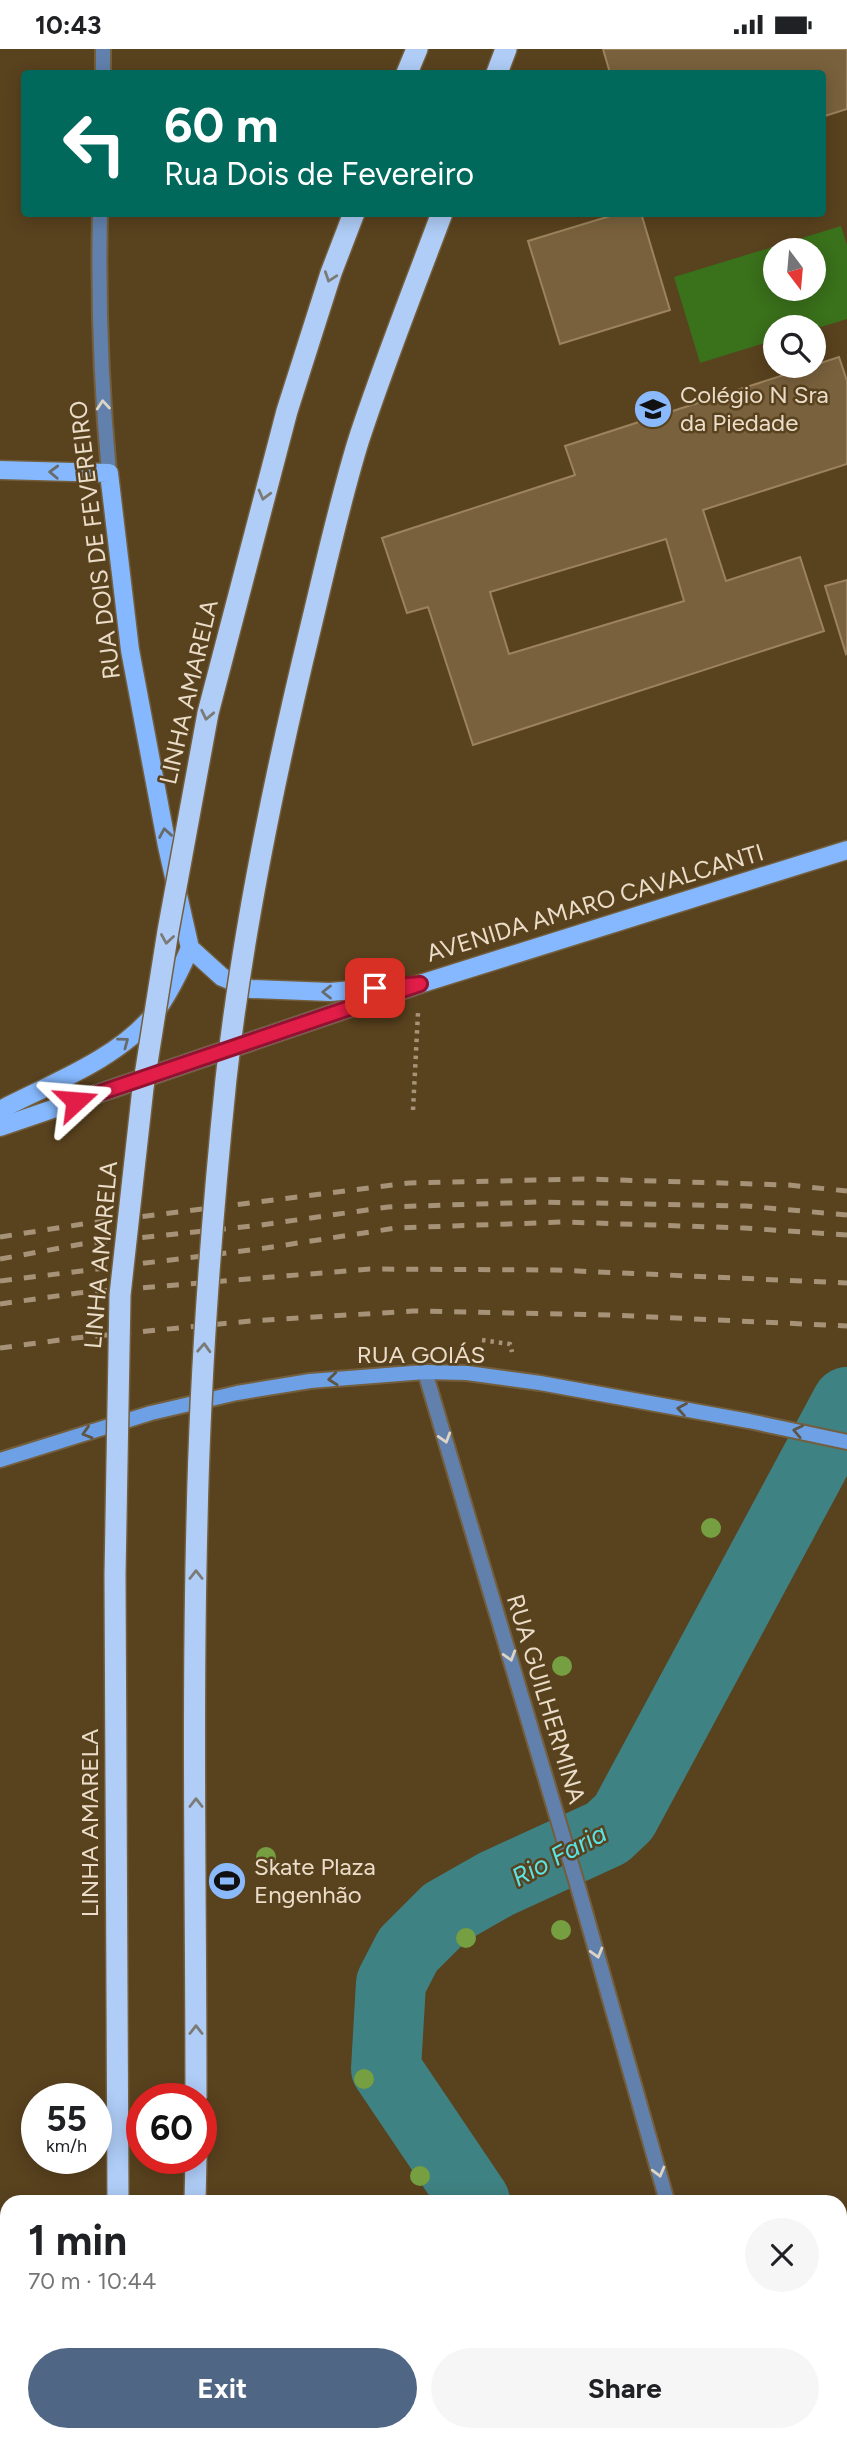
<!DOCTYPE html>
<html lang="en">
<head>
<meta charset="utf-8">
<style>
  :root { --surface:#fff; --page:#f6f6f6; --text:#202124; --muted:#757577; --accent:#506685 }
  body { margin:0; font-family:Figtree,sans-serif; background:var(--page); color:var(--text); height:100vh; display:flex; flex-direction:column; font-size:26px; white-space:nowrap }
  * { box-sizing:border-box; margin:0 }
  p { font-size:23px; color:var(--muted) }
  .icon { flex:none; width:38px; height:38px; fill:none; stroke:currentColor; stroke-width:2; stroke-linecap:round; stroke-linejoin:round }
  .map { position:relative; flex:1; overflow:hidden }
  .drawer { position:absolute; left:0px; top:2146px; width:847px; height:247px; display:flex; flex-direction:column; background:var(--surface); border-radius:21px 21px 0 0; box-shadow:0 4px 18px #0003 }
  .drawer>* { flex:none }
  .top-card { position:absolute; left:21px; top:21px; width:805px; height:147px; border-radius:7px; box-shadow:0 4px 18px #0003; background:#00695c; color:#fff; overflow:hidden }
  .needle { width:46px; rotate:164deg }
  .controls { position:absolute; left:763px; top:189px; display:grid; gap:14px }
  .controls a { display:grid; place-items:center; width:63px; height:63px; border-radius:50%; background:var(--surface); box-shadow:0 4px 18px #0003; font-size:35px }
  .speed { position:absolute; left:21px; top:2034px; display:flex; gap:14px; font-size:35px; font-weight:700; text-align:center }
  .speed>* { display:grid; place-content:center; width:91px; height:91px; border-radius:50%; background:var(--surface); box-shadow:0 4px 18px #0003; line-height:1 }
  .speed small { font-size:18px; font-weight:400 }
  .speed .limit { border:10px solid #d22; background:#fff; color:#111 }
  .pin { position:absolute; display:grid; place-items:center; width:60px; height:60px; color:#fff; margin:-30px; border-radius:14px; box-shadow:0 4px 10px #0006 }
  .me { position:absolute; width:77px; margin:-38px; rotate:71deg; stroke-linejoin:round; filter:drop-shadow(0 0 5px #0008) }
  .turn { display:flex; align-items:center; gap:24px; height:147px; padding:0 28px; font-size:32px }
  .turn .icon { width:91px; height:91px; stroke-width:2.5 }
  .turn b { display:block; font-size:49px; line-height:60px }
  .round { display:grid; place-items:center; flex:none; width:74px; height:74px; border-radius:37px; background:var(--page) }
  .head { display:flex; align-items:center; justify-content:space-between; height:119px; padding:0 28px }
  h1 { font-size:42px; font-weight:700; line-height:52px }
  .action { display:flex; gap:14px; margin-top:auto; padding:14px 28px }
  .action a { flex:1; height:80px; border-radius:42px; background:var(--accent); color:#fff; font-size:28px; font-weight:700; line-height:80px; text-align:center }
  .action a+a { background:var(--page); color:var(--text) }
  .status { display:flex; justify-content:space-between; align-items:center; height:49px; padding:0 35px; background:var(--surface); direction:ltr }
  .status svg { height:19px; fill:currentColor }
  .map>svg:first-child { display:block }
</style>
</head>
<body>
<div class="status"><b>10:43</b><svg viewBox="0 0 49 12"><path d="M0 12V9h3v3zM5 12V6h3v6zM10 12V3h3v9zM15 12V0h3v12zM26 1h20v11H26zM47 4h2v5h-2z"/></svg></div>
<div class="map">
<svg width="847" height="2392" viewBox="0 0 847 2392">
  <rect width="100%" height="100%" fill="#59421e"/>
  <path fill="#3a711b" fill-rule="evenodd" d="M841,177L847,196V270L814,280L775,278V291L700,314L674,228ZM775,201H814V240H775Z"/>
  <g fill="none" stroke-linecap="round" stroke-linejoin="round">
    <g stroke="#3f8283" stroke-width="70">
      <path d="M475,2152L386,2020L391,1934L408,1901L445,1864L496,1835L607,1784L624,1768L847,1353"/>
      <path d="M445,2392L449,2385"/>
    </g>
  </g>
  <g fill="#7a613d" stroke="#9c835d" stroke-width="2" fill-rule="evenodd">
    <path d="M603,0H847V60L822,68V24H610Z"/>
    <path d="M620,164H641L670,261L560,295L528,192Z"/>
    <path d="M839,308L847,332V415L703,461L726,532L800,508L824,582L473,696L428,558L407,564L382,489L575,426L565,397ZM666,490L684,552L509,605L490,543Z"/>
    <path d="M847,531V604L846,605L825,537Z"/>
    <path d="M501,2385H675L652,2392H499Z"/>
    <path d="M675,2385H694L696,2392H652Z"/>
  </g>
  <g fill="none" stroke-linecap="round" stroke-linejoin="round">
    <g stroke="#735e3d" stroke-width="18">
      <path id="minor" d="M842,2237L847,2215"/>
    </g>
    <g stroke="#735e3d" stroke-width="18">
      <g id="tertiary">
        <path d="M103,24V0"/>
        <path d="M100,164C98,252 101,337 109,424"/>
        <path d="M425,1323L578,1838L667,2152"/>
        <path d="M840,2237L847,2238"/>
        <path d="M0,2385L7,2383"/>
        <path d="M737,2385L739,2392"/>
      </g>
    </g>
    <g stroke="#735e3d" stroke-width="18">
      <path id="secondary" d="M0,1411L151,1364L237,1344L310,1332L425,1323L467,1324L540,1334L749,1372L847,1393"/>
    </g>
    <g stroke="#735e3d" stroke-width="21">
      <g id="primary">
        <path d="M0,421L109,424L130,601L167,797L190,899L222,928L251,940L330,943L388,938"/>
        <path d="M0,1061C50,1035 118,1010 154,965C169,945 180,922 190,899"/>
        <path d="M0,1078L420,935L847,801"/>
      </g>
    </g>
    <g stroke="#735e3d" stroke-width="24">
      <g id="motorway">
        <path d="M407,24L417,0"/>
        <path d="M497,24L506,0"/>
        <path d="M195,2152L196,2109"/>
        <path d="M234,2385V2392"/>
        <path d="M111,2392L112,2385"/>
        <path d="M193,2392V2385"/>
      </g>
    </g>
    <g stroke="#a69479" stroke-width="4.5" stroke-dasharray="3.5 5" stroke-linecap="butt">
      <path d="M413,1061L418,964"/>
      <path d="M482,1291L510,1295L512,1303"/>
    </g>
    <use href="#minor" stroke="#6181ac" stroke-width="14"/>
    <use href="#tertiary" stroke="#6181ac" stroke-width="14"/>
    <use href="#secondary" stroke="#6ea0e5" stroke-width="14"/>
    <use href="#primary" stroke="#85b8fe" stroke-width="18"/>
    <use href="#motorway" stroke="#afcdf7" stroke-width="21"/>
    <g stroke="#a59277" stroke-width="5" stroke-dasharray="12 12" stroke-linecap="butt">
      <path d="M0,1188L83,1175L409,1134L584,1130L789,1136L847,1142"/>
      <path d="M0,1210L82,1195L261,1176L388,1158L539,1153L746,1157L847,1166"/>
      <path d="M0,1232L259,1200L396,1179L563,1173L744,1179L847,1186"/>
      <path d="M0,1255L78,1244L370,1220L555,1221L847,1234"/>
      <path d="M0,1299L75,1289L251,1272L413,1262L610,1266L847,1277"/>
    </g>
    <g stroke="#735e3d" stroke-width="24" stroke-linecap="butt">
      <g id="motorway-bridge">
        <path d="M196,2049C196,1857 192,1664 197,1472C200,1325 211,1177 226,1030C243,878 275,725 311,577C326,515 340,451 359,390C384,314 414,239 442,164"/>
        <path d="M118,2152L115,1526L120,1246L143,1039L168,882L208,664L287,362L331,224L354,164"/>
      </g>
    </g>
    <use href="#motorway-bridge" stroke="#afcdf7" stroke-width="21"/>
  </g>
  <g fill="#759f41">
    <circle cx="711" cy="1479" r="10"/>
    <circle cx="562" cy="1617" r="10"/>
    <circle cx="266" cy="1808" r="10"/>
    <circle cx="561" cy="1881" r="10"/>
    <circle cx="466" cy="1889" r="10"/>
    <circle cx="364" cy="2030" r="10"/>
    <circle cx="420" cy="2127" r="10"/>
  </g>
  <defs><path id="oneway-chevron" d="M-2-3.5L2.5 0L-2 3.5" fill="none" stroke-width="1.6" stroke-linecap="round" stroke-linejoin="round" transform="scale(1.75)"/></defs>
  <g stroke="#7b7a75">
    <use href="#oneway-chevron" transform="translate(330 228) rotate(109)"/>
    <use href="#oneway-chevron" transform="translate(264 446) rotate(105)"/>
    <use href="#oneway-chevron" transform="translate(207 666) rotate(102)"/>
    <use href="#oneway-chevron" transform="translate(167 890) rotate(99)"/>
    <use href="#oneway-chevron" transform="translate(204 1299) rotate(-87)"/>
    <use href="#oneway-chevron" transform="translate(196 1526) rotate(-90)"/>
    <use href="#oneway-chevron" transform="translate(196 1754) rotate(-90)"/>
    <use href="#oneway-chevron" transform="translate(196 1981) rotate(-90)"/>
  </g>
  <g stroke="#ddd4c6">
    <use href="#oneway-chevron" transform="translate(103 356) rotate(-95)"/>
    <use href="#oneway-chevron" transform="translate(445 1389) rotate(73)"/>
    <use href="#oneway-chevron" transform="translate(510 1607) rotate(73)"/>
    <use href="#oneway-chevron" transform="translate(597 1904) rotate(74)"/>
    <use href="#oneway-chevron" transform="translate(659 2123) rotate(75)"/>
  </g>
  <g stroke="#686b6c">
    <use href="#oneway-chevron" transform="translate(54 423) rotate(-178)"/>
    <use href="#oneway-chevron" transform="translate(165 784) rotate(-100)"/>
    <use href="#oneway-chevron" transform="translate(327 943) rotate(180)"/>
    <use href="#oneway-chevron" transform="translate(124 993) rotate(-37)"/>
  </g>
  <g stroke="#5d5546">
    <use href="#oneway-chevron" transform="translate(333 1330) rotate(174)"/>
    <use href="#oneway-chevron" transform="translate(682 1360) rotate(-170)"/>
    <use href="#oneway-chevron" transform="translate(798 1382) rotate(-168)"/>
    <use href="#oneway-chevron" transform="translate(87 1384) rotate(163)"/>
  </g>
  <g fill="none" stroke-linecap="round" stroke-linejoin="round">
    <g stroke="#92132f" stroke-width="18">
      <path id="route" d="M76,1052L420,935L375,939"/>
    </g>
    <use href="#route" stroke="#e11d48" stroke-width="12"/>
  </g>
  <defs>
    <g id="school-disc" transform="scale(2.0125)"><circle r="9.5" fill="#8abafc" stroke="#59421e"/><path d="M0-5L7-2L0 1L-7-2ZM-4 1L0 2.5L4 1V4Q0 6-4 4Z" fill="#111"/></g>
    <g id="stadium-disc" transform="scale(2.0125)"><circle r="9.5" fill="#8abafc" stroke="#59421e"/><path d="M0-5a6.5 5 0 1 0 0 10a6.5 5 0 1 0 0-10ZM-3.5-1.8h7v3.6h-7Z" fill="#111"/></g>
  </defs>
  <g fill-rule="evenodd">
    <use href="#school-disc" x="653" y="360"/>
    <use href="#stadium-disc" x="227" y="1832"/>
  </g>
  <g text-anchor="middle" stroke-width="5" stroke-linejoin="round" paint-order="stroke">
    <g font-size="24" fill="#ebddc9" stroke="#59421e" text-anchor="start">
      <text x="680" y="354">Colégio N Sra<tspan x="680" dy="28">da Piedade</tspan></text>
      <text x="254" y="1826">Skate Plaza<tspan x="254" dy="28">Engenhão</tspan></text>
    </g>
    <g font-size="24" fill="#ebddc9" stroke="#59421e">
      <text transform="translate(95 491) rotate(-97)" y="8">RUA DOIS DE FEVEREIRO</text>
      <text transform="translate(189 643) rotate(-77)" y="8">LINHA AMARELA</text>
      <text transform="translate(595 854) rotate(-17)" y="8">AVENIDA AMARO CAVALCANTI</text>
      <text transform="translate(101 1206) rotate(-85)" y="8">LINHA AMARELA</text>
      <text x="421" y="1314">RUA GOIÁS</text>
      <text transform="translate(546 1650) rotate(73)" y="8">RUA GUILHERMINA</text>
      <text transform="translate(90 1774) rotate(-90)" y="8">LINHA AMARELA</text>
    </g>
    <g font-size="26" font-style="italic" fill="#58e4e7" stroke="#59421e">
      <text transform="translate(559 1806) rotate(-28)" y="9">Rio Faria</text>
    </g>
  </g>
</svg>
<div class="controls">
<a><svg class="needle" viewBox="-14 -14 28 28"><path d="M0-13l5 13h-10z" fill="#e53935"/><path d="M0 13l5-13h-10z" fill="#757577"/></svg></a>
<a><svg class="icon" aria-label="search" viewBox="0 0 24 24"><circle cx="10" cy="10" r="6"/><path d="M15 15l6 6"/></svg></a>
</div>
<div class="speed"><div>55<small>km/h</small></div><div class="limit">60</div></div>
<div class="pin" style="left:375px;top:939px;background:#d93025"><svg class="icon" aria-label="arrive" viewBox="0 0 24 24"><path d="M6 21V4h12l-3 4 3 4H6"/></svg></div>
<svg class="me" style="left:76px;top:1052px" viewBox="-20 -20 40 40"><path d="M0-17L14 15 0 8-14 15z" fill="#e11d48" stroke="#fff" stroke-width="4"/></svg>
<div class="top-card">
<div class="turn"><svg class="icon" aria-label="left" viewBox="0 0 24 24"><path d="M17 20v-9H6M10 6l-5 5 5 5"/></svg><div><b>60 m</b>Rua Dois de Fevereiro</div></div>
</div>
<section class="drawer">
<div class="head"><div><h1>1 min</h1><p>70 m · 10:44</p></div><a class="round"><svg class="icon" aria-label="close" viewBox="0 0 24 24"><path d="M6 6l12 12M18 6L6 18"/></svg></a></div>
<div class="action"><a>Exit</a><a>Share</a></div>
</section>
</div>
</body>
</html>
